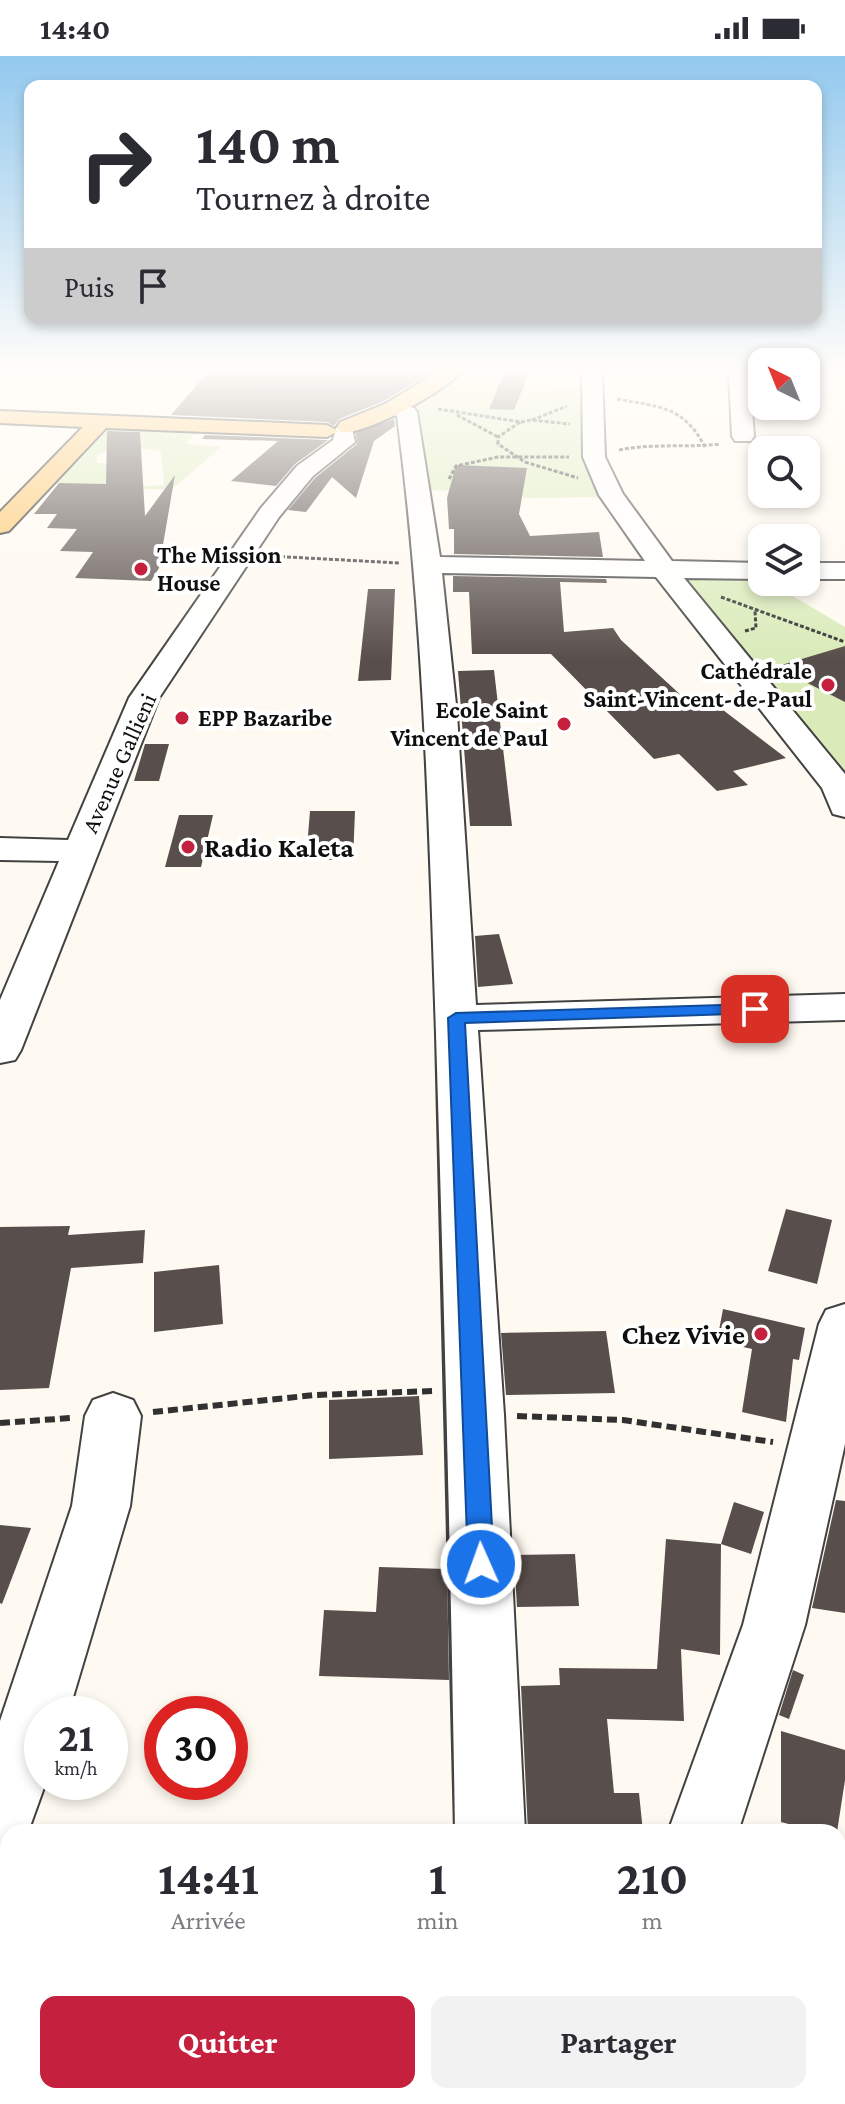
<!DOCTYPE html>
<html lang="fr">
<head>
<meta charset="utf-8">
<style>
  :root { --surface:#fff; --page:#f2f2f3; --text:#2b2b33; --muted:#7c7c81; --accent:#c5213f }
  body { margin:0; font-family:"Crimson Pro",serif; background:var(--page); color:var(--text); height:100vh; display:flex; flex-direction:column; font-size:30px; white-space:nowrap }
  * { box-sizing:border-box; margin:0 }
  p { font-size:26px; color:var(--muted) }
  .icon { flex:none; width:44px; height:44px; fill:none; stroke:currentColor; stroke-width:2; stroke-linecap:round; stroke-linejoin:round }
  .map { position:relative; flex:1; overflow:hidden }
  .drawer { position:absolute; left:0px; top:1768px; width:846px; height:280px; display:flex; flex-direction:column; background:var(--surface); border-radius:24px 24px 0 0; box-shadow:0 4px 12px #0003 }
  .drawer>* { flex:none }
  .banner { position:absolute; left:24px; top:24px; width:798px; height:244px; border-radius:16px; box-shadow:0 4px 12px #0003; background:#fff; color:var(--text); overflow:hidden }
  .needle { width:52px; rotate:317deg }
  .fabs { position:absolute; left:748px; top:292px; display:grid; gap:16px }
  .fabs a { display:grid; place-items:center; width:72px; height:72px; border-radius:16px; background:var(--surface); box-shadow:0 4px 12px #0003; font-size:40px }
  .speed { position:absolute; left:24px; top:1640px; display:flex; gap:16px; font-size:40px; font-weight:700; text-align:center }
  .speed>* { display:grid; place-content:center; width:104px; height:104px; border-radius:50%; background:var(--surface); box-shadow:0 4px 12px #0003; line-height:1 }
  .speed small { font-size:20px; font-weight:400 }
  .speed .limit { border:12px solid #d22; background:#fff; color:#111 }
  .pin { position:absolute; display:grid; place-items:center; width:68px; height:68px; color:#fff; margin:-34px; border-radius:16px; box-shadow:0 4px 12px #0006 }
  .me { position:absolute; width:88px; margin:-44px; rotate:358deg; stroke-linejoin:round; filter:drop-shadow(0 0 6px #0008) }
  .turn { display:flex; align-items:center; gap:28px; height:168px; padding:0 40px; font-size:36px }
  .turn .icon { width:104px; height:104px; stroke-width:2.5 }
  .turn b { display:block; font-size:56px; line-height:68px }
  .then { display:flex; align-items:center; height:76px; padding:0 40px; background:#0003; gap:16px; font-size:30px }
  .eta { display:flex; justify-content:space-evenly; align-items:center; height:136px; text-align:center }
  .eta b { font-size:48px; font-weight:700; line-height:56px }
  .cta { display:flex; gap:16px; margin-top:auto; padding:16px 40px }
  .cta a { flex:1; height:92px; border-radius:16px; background:var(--accent); color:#fff; font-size:32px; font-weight:700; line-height:92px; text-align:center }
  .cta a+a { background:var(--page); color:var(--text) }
  .status { display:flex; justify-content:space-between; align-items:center; height:56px; padding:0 40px; background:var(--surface); direction:ltr }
  .status svg { height:22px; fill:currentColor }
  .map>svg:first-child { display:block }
</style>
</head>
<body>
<div class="status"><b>14:40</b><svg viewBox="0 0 49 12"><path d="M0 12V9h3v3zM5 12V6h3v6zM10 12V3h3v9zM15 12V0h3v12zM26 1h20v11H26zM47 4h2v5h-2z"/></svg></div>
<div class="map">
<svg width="845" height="2048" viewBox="0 0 845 2048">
  <rect width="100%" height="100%" fill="#fffaf1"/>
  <g fill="#daebb9">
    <path d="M466,317H497L494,327L510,330L511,327L580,331L582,334V391L600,441L524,442L521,437L426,434L414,354L423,341Z"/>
    <path d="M101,371L120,375L119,391L97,399V407H106V431L93,428L47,427Z"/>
    <path d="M130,373L196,376L186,388L221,391L171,434L118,432L164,429L161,395L130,391Z"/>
    <path d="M688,521H762V526H773L774,532C799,542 821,557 845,571V715L832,708L683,523Z"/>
  </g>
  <g fill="#584e4b">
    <path d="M207,317H430L384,345L339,363L334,370L327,366L171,359Z"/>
    <path d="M504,317H529L514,354L489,353Z"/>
    <path d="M394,363L395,370L374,385L356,442L332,421L306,456L288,454L315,422L357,388L356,377Z"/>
    <path d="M107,375L140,376L145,460L175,419L159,512L151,525L75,522L93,496L60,495L77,473L47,472L57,458H34L59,427L106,428Z"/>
    <path d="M205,379L327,384H328L295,408L276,430L231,425L278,385L202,383Z"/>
    <path d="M456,409L527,412L519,458L530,480L599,476L603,501L454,498V473H449L447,442Z"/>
    <path d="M453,520L606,523L607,527L560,526L564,576L613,572L621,584L684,642L702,638L786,702L733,715L748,729L717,735L679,698L654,703L551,598H472L469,536H453Z"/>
    <path d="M368,533H395L391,624L358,625Z"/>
    <path d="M845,590V646L778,612L785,608Z"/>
    <path d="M494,614L512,770H470L458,615Z"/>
    <path d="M145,688H169L159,725H134Z"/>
    <path d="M310,755H355L353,804H306Z"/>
    <path d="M179,759H213L201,811H165Z"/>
    <path d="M499,878L513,928L478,931L475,880Z"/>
    <path d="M786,1153L832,1164L817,1228L768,1215Z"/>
    <path d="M70,1170L68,1179L145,1174L143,1207L71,1212L49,1332L0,1334V1171Z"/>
    <path d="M219,1209L223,1268L154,1276V1216Z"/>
    <path d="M723,1253L805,1272L799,1304L793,1303L786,1366L742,1356L752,1293L717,1285Z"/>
    <path d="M606,1275L615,1337L506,1339L501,1277Z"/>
    <path d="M419,1340L423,1399L329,1403V1344Z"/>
    <path d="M836,1444L845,1445V1557L812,1552Z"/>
    <path d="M734,1446L764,1456L751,1498L721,1488Z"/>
    <path d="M0,1469L31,1472L2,1548L0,1547Z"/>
    <path d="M666,1483L721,1488L720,1599L681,1593L684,1665L607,1663L614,1737H639L643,1776H528L521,1630L560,1629L559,1612L657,1613Z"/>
    <path d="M575,1498L579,1550L517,1551L514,1499Z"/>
    <path d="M379,1511L447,1513L449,1624L319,1620L324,1554L376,1556Z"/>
    <path d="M793,1614L804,1619L789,1663L779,1659Z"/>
    <path d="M781,1675L845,1694V1724L837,1776H819L781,1766Z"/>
  </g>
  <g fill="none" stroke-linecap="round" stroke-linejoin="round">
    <g stroke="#424242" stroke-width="4">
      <g id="minor">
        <path d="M582,317H602L605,401L623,438L672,505L762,507V523L684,522L845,718V761L833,758L822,732L656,521L442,517L457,658L476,949L845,938V964L478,974L504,1359L525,1776H455C451,1510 444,1244 436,978C429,771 424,565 397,360L385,356L382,352L392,346L414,352L417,356L440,501L645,505L599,439L583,401Z"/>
        <path d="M729,317H749L754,380L751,385H735L732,380Z"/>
        <path d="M344,371L352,372L355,386L313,420L279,461L159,642L21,994L15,1004L0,1007V944L59,805L0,804V782L68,784L129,642L261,452L297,410L333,384L336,372Z"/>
        <rect x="806" y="507" width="39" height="16"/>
        <path d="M845,1248V1388L805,1569L738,1776H668L743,1569L819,1268L826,1254Z"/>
        <path d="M113,1337L133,1344L141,1360L130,1450L68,1658H42V1726H46L28,1776H8V1791L0,1795V1665L72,1450L85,1360L93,1344Z"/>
        <rect x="459" y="2040" width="80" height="8"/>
        <path d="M571,2040H651L648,2048H568Z"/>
      </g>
    </g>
    <g stroke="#202020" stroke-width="4">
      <g id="major">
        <path d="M436,317H460C445,335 363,381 340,376L337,371L340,366L385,348Z"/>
        <path d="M0,355L327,369L338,375L327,381L106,372L9,475L0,477V456L83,371L0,367Z"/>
      </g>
    </g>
    <g stroke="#313131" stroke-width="3" stroke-dasharray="4 2" stroke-linecap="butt">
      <path d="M617,343C659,351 683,349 705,391"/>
      <path d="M438,353L521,366L531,364L570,368"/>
      <path d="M457,359L498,381"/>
      <path d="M532,364L567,350"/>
      <path d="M520,366L498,381V388L525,406L578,422"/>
      <path d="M619,394C652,387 686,392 720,388"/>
      <path d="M449,423L456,410L498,401H569"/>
      <path d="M269,500L399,507"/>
      <path d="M721,541L845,586"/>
      <path d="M745,575L756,572L755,555"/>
    </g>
    <g stroke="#313131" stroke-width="6" stroke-dasharray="10 5" stroke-linecap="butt">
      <path d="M153,1356L315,1339L434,1335"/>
      <path d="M517,1360L623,1364L773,1386"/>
      <path d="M0,1367L71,1362"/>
    </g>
    <use href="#minor" fill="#fff" fill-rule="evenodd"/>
    <use href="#major" fill="#fdc364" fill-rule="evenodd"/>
  </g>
  <linearGradient id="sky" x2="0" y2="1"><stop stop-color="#93c9ee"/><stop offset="0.52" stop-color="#fffdf9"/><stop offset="1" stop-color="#fffdf9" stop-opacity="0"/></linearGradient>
  <rect width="845" height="604" fill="url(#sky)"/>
  <path fill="#1a73e8" stroke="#114b97" stroke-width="2" d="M755,948L761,950L764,953L761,957L465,967L494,1508L490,1516L481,1519L472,1516L468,1508L448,962L456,957Z"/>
  <g fill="#c5213f" stroke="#fff" stroke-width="3">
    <circle cx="141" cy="513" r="8"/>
    <circle cx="828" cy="629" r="8"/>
    <circle cx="182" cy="662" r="8"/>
    <circle cx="564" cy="668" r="8"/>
    <circle cx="188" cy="791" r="8"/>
    <circle cx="761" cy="1278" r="8"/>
  </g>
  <g text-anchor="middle" stroke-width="8" stroke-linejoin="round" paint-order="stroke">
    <g font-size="24" font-weight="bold" fill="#0f0f0f" stroke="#fff" text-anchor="start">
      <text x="157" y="507">The Mission<tspan x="157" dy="28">House</tspan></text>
      <text x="812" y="623" text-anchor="end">Cathédrale<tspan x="812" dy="28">Saint-Vincent-de-Paul</tspan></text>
      <text x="548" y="662" text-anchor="end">Ecole Saint<tspan x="548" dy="28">Vincent de Paul</tspan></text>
      <text x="198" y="670">EPP Bazaribe</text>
    </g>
    <g font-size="24" fill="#0f0f0f" stroke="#fff">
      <text transform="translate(119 707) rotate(-66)" y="8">Avenue Gallieni</text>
    </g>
    <g font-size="28" font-weight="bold" fill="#0f0f0f" stroke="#fff" text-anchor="start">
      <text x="204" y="801">Radio Kaleta</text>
      <text x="745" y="1288" text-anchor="end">Chez Vivie</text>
    </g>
  </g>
</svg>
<div class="fabs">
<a><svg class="needle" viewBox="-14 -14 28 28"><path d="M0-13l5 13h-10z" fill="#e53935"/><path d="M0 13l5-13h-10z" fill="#7c7c81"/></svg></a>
<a><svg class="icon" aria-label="search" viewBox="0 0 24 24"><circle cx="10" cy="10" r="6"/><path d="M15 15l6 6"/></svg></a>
<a><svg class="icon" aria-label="layers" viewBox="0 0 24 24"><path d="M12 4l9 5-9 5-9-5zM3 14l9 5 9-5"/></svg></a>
</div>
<div class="speed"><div>21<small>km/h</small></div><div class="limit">30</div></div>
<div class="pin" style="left:755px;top:953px;background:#d93025"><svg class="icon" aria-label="arrive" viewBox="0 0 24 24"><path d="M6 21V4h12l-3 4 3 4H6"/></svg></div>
<svg class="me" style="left:481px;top:1508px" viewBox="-20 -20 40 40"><circle r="17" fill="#1a73e8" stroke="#fff" stroke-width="3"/><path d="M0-11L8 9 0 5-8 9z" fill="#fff"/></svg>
<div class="banner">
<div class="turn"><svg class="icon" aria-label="right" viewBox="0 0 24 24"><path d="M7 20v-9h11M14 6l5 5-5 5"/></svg><div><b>140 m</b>Tournez à droite</div></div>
<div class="then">Puis<svg class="icon" aria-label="arrive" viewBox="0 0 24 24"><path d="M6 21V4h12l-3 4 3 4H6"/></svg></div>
</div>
<section class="drawer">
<div class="eta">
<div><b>14:41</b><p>Arrivée</p></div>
<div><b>1</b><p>min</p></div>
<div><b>210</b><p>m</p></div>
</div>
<div class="cta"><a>Quitter</a><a>Partager</a></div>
</section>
</div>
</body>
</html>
